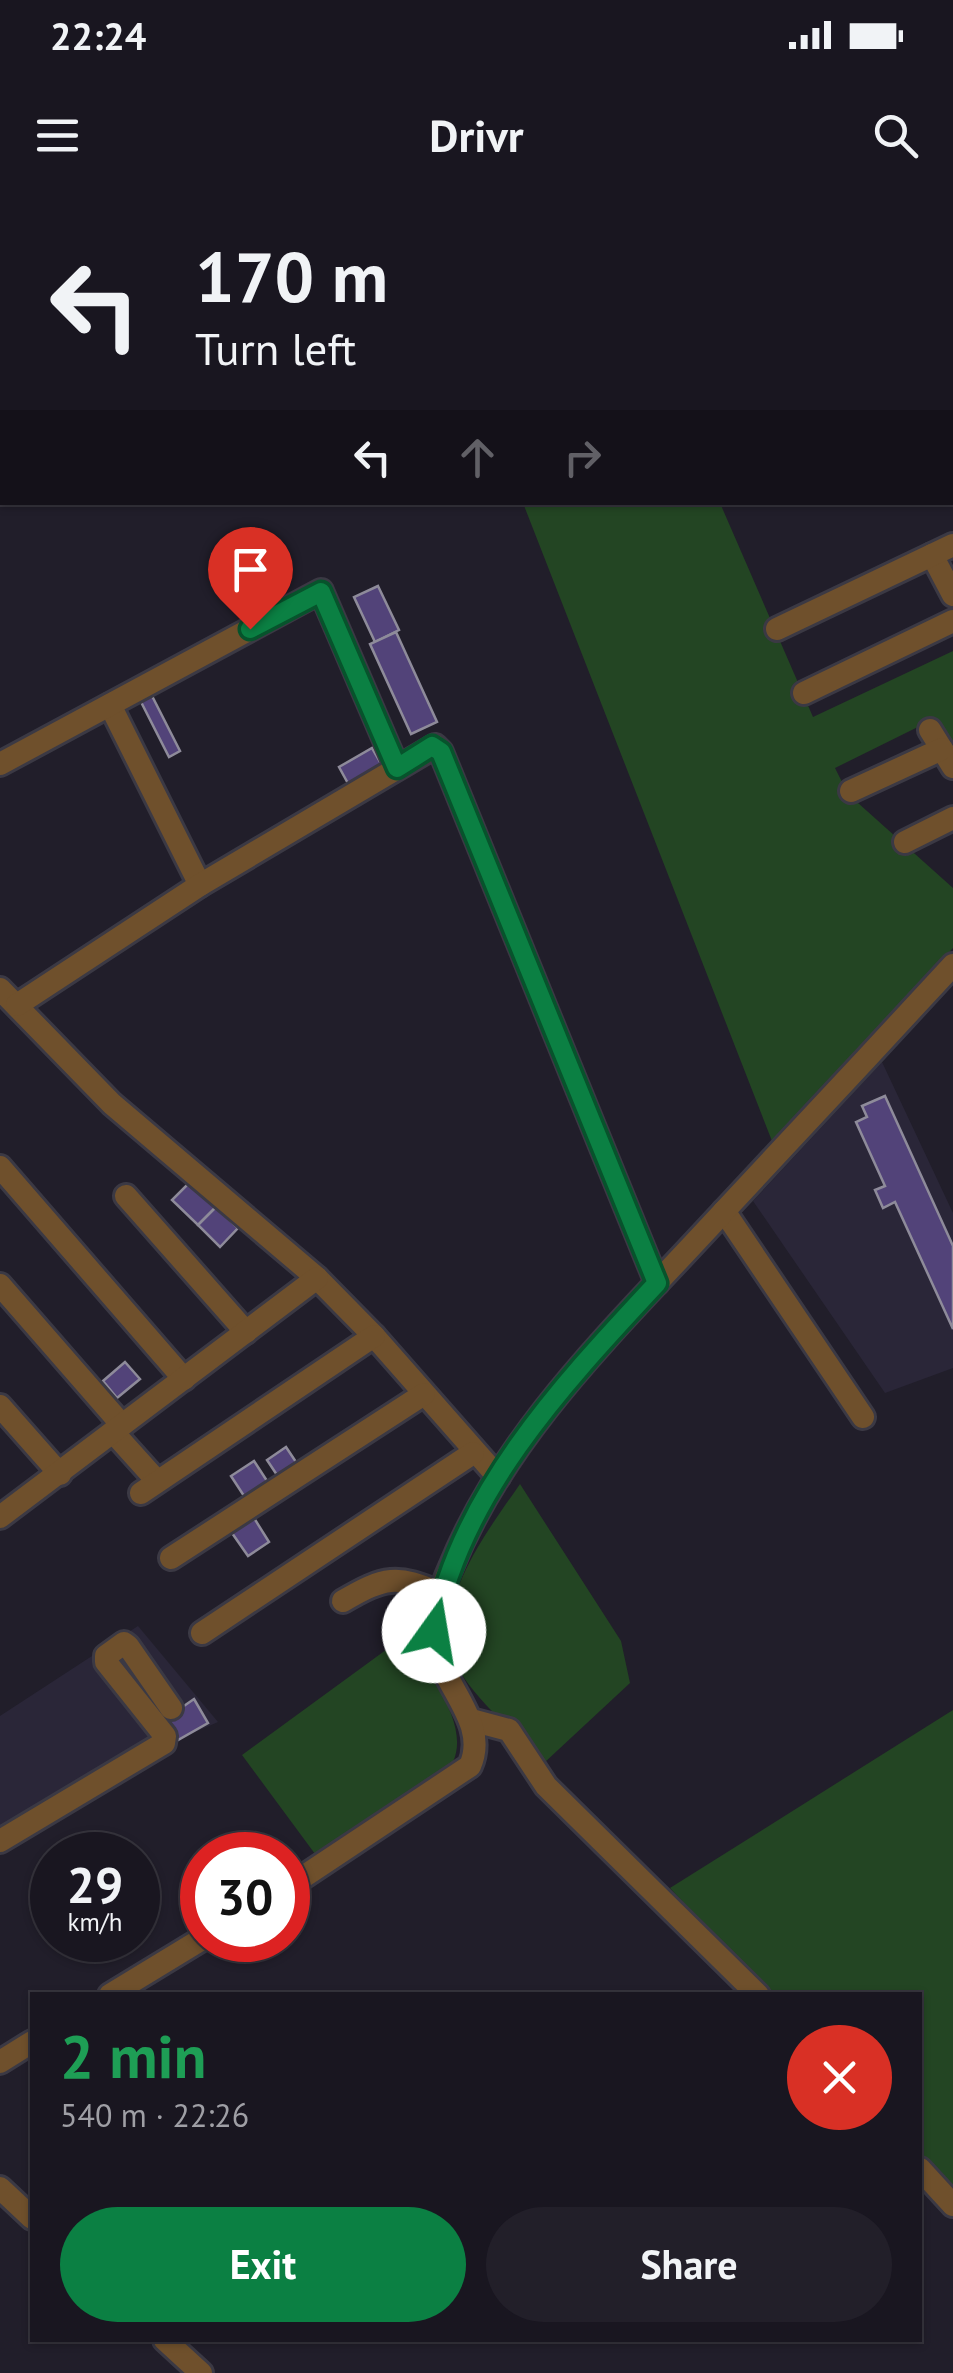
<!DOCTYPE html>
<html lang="en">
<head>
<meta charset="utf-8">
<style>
  :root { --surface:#191620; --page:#221f29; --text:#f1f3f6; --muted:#9f9fa5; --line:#37353e; --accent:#0b8043 }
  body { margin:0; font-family:"PT Sans",sans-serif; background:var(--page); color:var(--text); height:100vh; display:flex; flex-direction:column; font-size:38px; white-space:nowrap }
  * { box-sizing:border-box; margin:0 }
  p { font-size:32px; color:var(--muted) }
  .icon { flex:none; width:55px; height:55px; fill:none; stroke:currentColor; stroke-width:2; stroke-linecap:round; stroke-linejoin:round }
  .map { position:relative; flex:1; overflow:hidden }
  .details { position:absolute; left:30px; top:1792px; width:892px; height:350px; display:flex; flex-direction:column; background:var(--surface); border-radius:0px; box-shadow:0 2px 8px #0004,0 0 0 2px var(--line) }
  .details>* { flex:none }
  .guide { position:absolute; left:0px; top:0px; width:955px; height:305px; box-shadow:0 2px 8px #0004,0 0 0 2px var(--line); background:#191620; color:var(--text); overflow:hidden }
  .speed { position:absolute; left:30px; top:1632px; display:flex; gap:20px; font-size:50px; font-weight:700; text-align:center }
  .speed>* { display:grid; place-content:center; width:130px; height:130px; border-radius:50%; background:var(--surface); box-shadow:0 2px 8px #0004,0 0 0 2px var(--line); line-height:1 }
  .speed small { font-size:25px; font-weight:400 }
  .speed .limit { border:15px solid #d22; background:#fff; color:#111 }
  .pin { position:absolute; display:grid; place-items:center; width:85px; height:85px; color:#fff; margin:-102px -42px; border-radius:50% 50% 50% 0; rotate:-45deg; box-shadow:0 0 10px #0007 }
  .pin .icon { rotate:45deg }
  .me { position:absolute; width:110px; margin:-55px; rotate:13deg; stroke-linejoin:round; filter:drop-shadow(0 0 8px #0008) }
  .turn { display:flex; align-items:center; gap:35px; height:210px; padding:0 30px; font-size:45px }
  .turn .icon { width:130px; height:130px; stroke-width:2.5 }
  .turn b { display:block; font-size:70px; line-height:85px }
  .lanes { display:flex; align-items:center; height:95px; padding:0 30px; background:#0003; justify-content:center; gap:50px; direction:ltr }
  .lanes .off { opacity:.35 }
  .round { display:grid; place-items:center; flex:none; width:105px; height:105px; border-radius:52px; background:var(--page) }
  .summary { display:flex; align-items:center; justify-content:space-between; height:170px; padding:0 30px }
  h1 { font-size:60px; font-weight:600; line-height:75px; color:#1e9e55 }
  .cta { display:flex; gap:20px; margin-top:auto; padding:20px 30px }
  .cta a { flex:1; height:115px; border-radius:60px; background:var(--accent); color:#fff; font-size:40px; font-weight:600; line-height:115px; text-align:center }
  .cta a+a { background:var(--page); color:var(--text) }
  .status { display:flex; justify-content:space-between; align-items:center; height:70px; padding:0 50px; background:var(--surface); direction:ltr }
  .status svg { height:28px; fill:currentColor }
  header { display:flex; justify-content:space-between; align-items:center; height:130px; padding:0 30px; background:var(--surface); font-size:45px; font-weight:600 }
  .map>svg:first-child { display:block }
</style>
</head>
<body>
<div class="status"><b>22:24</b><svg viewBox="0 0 49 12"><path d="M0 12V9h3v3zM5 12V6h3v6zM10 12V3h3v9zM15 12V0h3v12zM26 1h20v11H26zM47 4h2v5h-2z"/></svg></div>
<header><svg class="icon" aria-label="menu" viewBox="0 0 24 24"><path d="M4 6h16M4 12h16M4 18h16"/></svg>Drivr<svg class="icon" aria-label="search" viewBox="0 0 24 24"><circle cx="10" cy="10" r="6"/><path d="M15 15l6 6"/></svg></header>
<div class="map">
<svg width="953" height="2173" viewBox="0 0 953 2173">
  <rect width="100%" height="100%" fill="#211e2a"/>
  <g fill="#2a2638">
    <path d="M882,862L953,1013V1168L885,1193L753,1001Z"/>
    <path d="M138,1426L218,1522L177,1540L0,1650V1516Z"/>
  </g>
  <g fill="#234523">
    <path d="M523,303H720L813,517L953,451V553L932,520L835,568L848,594L953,688V748L772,941Z"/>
    <path d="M520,1284L621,1441L630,1483L544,1563C518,1536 486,1509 464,1478C421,1415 485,1335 520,1284Z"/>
    <path d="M405,1436C425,1470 471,1522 453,1562L318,1658L242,1555Z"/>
    <path d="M953,1510V1993L920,1957V1795H769L670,1688Z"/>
  </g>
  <g fill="#524379" stroke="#8e8b9a" stroke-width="2.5">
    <path d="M378,386L399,430L375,442L354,397Z"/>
    <path d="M396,432L437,522L411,534L370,444Z"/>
    <path d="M148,488L180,551L169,557L137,494Z"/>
    <path d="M372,548L383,567L350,587L339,567Z"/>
    <path d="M885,896L953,1046V1129L895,1002L883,1008L875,990L885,986L856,922L867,917L862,906Z"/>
    <path d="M190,982L216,1007L198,1025L172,1000Z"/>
    <path d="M216,1007L238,1028L220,1047L198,1025Z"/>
    <path d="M125,1162L140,1179L117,1198L103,1181Z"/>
    <path d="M286,1247L298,1265L279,1278L267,1260Z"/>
    <path d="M254,1261L269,1284L246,1299L231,1276Z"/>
    <path d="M254,1318L269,1342L248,1356L232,1333Z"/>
    <path d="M194,1499L208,1523L178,1540L165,1519Z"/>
  </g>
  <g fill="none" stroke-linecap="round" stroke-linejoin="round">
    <g stroke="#3b3944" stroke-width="28">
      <g id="minor">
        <path d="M952,56H953"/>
        <path d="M932,355L953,395"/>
        <path d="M777,429L953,345"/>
        <path d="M804,493L953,421"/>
        <path d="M110,505L200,685"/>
        <path d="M930,530L953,567"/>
        <path d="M0,564L321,391L397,568"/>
        <path d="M851,591L942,549"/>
        <path d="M905,642L953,618"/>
        <path d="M0,789L112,904L317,1078L374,1136L498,1277"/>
        <path d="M17,805L200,685L435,546L441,552L657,1083"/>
        <path d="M0,967L184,1179"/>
        <path d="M126,996L246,1132"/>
        <path d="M724,1011L863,1217"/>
        <path d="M0,1085L122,1225"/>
        <path d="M0,1206L60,1274"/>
        <path d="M113,1232L157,1281"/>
        <path d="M141,1293L374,1136"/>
        <path d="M0,1317L317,1078"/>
        <path d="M171,1358L424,1194"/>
        <path d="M343,1401C384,1377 397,1374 441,1394"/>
        <path d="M202,1433L473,1253"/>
        <path d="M471,1520L509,1530L546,1586L758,1795"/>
        <path d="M0,1641L164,1543L165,1536L106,1462V1456L124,1443L128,1446L171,1508"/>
        <path d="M288,1687L470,1566C491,1519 434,1481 434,1433C433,1411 442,1387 451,1367C504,1237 606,1138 700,1037C785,946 869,856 953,765"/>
        <path d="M110,1795L202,1739"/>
        <path d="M0,1862L32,1842"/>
        <path d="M920,1969L953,2005"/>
        <path d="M0,1988L32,2018"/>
        <path d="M165,2140L201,2173"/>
      </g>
    </g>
    <use href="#minor" stroke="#6f502c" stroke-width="22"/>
  </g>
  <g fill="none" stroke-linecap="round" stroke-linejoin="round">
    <g stroke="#07532c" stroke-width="25">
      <path id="route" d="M250,429L321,392L397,568L432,546L441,552L657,1083C564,1183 460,1293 434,1431"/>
    </g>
    <use href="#route" stroke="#0b8043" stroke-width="18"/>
  </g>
</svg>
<div class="speed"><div>29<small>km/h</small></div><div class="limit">30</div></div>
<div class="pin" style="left:250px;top:429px;background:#d93025"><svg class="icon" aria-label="arrive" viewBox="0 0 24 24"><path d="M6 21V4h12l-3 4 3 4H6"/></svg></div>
<svg class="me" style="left:434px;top:1431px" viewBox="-20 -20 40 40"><circle r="19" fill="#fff"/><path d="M0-13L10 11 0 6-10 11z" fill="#0b8043"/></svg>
<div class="guide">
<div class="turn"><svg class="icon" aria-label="left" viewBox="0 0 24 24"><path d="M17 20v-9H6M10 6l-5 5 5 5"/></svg><div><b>170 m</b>Turn left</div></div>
<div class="lanes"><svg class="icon" aria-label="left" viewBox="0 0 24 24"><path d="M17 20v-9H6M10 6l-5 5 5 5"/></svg><svg class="icon off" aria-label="ahead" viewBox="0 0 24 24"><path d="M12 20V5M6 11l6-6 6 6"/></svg><svg class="icon off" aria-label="right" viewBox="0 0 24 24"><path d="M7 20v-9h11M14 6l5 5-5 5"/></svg></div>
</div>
<section class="details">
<div class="summary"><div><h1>2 min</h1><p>540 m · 22:26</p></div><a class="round" style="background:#d93025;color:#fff"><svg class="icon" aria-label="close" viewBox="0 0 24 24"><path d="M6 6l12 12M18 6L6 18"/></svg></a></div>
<div class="cta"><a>Exit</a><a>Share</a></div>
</section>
</div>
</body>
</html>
